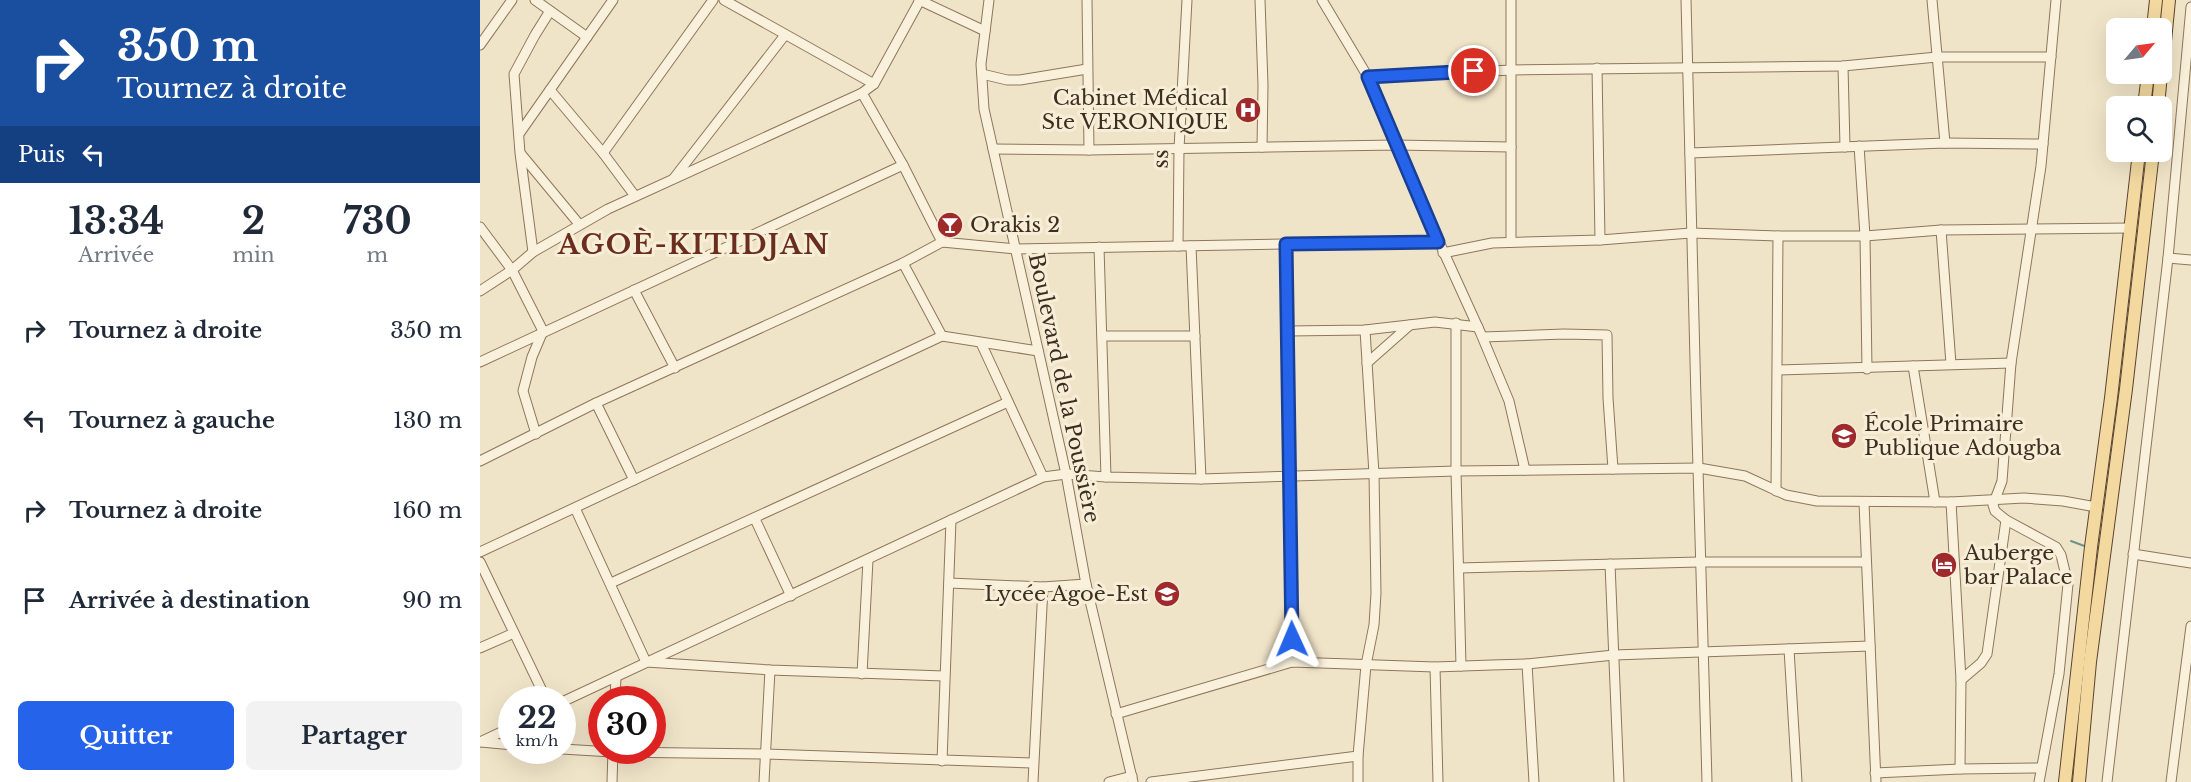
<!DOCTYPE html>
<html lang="fr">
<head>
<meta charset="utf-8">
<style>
  :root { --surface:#fff; --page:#f2f2f3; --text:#1f2937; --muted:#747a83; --accent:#2563eb }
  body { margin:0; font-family:"Libre Baskerville",serif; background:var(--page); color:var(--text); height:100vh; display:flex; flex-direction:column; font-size:22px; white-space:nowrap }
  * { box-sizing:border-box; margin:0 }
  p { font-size:20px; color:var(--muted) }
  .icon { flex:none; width:33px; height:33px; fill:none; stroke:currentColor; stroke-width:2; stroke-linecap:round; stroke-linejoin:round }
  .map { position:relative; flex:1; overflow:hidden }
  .details { display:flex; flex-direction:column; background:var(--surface); width:480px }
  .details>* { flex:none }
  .guide { background:#1a4fa0; color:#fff; overflow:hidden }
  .needle { width:39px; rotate:61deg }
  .fabs { position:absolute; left:1626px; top:18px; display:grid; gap:12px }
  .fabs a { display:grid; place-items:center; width:66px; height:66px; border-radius:9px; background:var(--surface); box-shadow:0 6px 24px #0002; font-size:30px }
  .speed { position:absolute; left:18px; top:686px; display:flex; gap:12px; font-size:30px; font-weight:700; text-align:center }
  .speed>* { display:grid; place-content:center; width:78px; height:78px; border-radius:50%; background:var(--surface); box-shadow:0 6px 24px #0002; line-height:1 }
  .speed small { font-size:15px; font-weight:400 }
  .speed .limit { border:9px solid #d22; background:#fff; color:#111 }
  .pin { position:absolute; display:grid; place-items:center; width:51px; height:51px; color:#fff; margin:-26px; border:3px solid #fff; border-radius:50%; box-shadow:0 2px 6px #0007 }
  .me { position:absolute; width:66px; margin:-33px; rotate:359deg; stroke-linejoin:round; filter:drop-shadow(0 0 4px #0008) }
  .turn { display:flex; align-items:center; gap:21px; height:126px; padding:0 18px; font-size:27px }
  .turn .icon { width:78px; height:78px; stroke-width:2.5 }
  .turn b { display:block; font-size:42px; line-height:51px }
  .then { display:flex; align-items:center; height:57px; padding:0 18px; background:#0003; gap:12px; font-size:22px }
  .eta { display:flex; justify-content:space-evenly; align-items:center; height:102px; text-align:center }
  .eta b { font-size:36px; font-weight:700; line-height:42px }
  .button { display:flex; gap:12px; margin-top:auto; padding:12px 18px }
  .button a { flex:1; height:69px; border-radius:9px; background:var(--accent); color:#fff; font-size:24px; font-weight:700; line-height:69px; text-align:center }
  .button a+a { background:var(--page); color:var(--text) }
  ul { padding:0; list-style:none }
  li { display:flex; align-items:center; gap:18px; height:90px; padding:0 18px }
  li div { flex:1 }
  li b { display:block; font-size:22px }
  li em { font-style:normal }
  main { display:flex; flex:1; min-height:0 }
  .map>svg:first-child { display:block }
</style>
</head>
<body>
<main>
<section class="details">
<div class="guide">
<div class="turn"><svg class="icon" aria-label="right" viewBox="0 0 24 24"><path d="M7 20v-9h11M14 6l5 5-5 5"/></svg><div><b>350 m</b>Tournez à droite</div></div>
<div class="then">Puis<svg class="icon" aria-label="left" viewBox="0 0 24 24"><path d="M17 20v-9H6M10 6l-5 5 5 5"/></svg></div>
</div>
<div class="eta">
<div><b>13:34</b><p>Arrivée</p></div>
<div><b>2</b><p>min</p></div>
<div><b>730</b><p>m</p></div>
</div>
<ul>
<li><svg class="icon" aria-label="right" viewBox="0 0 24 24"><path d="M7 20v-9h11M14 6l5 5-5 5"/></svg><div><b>Tournez à droite</b></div><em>350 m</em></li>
<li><svg class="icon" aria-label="left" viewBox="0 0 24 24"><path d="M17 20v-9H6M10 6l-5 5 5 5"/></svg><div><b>Tournez à gauche</b></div><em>130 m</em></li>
<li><svg class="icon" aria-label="right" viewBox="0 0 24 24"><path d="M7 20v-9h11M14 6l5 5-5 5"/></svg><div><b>Tournez à droite</b></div><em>160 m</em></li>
<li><svg class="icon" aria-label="arrive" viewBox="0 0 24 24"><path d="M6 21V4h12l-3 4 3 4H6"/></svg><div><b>Arrivée à destination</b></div><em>90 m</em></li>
</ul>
<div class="button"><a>Quitter</a><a>Partager</a></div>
</section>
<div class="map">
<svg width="1711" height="782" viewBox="0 0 1711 782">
  <rect width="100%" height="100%" fill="#f0e4c8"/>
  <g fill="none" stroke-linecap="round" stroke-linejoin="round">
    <path stroke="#6f938a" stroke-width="2" d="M1591,541L1607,547"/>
    <g stroke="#8d765c" stroke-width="11">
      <g id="minor">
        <path d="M55,0L107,37"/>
        <path d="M244,0L394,84"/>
        <path d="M439,0L505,31"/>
        <path d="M509,0L501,64L504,109L586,474L606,584L653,782"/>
        <path d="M607,0L609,150"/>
        <path d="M780,0L783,85L782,147"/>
        <path d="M842,0L888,77L915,145L1001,334L1029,401L1045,470"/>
        <path d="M1206,0C1213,261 1218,521 1227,782"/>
        <path d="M1452,0L1465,143"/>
        <path d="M0,45L32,0"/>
        <path d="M1363,66L1365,147"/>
        <path d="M1117,68L1120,240"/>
        <path d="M502,74L527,80H540L607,69"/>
        <path d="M888,77L1032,70L1363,66L1457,57H1571"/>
        <path d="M70,90L123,153L155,196"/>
        <path d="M382,93L423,165L462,242"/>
        <path d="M39,134L133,0"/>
        <path d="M1379,146L1385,236L1387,369"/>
        <path d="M513,149L609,150L915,145L1031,147"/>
        <path d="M123,153L233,0"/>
        <path d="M1210,153L1465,143L1563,144"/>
        <path d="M41,154L99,224"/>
        <path d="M194,178L305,35"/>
        <path d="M0,227L32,270L63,331L52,357L43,391L56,434"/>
        <path d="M1461,230L1471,364"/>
        <path d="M1031,242V0"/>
        <path d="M806,244L812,662"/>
        <path d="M698,246L699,149L707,0"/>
        <path d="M711,246L721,479"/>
        <path d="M619,247L626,477"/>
        <path d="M53,252L40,153L34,74L55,35L70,11"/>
        <path d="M963,253L1012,243L1120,240L1211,233L1298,236H1385L1461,230L1651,228"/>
        <path d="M1688,258L1711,260"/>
        <path d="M423,263L462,336L558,351"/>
        <path d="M154,290L195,368"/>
        <path d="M0,291L32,270L53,252L128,209L382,93L394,84L440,0"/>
        <path d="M976,323V471L981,666"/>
        <path d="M808,331L885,330L955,322L998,327"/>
        <path d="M622,336H715"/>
        <path d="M1003,337L1084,334L1127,335L1128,398L1133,469"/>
        <path d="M501,343L563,477"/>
        <path d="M0,362L423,165"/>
        <path d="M887,363L930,325"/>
        <path d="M1433,366L1455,502"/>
        <path d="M1299,370L1531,363"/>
        <path d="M116,403L154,480"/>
        <path d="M0,461L116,403L423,263L462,242L536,249L958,241"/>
        <path d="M1296,491L1298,236"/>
        <path d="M1471,502L1481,680L1480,769"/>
        <path d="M1384,503L1396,782"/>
        <path d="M95,508L166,662L290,670L464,676"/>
        <path d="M275,519L311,596"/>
        <path d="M0,552L462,336"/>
        <path d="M1653,554L1711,563"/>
        <path d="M0,562L66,699"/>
        <path d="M1130,564L1139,782"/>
        <path d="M979,568L1219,562H1386"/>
        <path d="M131,583L528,402"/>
        <path d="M469,583L563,587"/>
        <path d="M0,648L34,633"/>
        <path d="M1309,649L1317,782"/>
        <path d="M1047,664L1054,782"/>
        <path d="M955,667L958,782"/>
        <path d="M382,674L388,560"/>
        <path d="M1481,680L1501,663L1507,654L1526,520"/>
        <path d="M135,699L136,677"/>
        <path d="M82,702L563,477L586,474L626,477L721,479L976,471L1219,468L1265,476L1306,495L1337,501L1471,502L1544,498L1583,501L1616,507"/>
        <path d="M636,714L812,662L955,667L1012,665L1047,664L1134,655L1390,646"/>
        <path d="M0,742L32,727"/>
        <path d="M1,742L32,745"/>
        <path d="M82,749L132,752L286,754L553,763"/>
        <path d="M462,761L471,520"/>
        <path d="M1395,773L1480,769L1560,768"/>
        <path d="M132,782L133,750"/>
        <path d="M284,782L290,670"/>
        <path d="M553,782L563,587L606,584"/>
        <path d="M629,782L652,776"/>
        <path d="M671,782L878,756"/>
        <path d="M878,782V756L886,665L894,625L896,593L894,474L885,330"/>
        <path d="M1559,782L1579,674L1588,584L1581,555L1576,547L1526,520L1515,511L1513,505L1522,481L1531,363L1561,166L1576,0"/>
        <path d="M1627,782L1688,258L1711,7"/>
        <path d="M1691,782L1711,626"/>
      </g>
    </g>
    <g stroke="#5b4430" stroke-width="14">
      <g id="major">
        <path d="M1673,28L1676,0"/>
        <path d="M1682,72L1689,0"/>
        <path d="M1664,106L1668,74"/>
        <path d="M1678,106L1681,74"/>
        <path d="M1585,782L1611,547L1631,398L1659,152"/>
        <path d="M1599,782L1610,662L1646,389L1673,152"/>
      </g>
    </g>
    <use href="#minor" stroke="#faf1dc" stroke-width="9"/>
    <use href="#major" stroke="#f3d9a0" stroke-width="12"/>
  </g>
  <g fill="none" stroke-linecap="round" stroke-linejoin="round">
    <g stroke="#184099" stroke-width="15">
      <path id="route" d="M812,639L806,244L958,242L888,77L994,71"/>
    </g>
    <use href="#route" stroke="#2563eb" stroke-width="10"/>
  </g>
  <defs>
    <g id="hospital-disc" transform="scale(1.35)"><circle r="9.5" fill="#9e2a2b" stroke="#f7eed8"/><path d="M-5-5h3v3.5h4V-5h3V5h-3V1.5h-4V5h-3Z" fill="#fff"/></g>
    <g id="bar-disc" transform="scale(1.35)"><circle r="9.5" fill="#9e2a2b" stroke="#f7eed8"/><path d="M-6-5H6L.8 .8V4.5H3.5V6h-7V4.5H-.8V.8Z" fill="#fff"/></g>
    <g id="school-disc" transform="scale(1.35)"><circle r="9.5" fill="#9e2a2b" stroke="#f7eed8"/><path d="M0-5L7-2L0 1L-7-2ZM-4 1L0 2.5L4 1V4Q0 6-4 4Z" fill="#fff"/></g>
    <g id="hotel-disc" transform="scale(1.35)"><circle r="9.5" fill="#9e2a2b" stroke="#f7eed8"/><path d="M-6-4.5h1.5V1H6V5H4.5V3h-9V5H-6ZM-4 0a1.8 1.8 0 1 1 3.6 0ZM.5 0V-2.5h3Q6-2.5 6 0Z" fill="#fff"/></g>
  </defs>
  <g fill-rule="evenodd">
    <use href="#hospital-disc" x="768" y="110"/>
    <use href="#bar-disc" x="470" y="225"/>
    <use href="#school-disc" x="1364" y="436"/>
    <use href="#hotel-disc" x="1464" y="565"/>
    <use href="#school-disc" x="687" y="594"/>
  </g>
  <g text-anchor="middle" stroke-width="6" stroke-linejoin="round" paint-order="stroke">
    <g font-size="21" fill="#3d2e20" stroke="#f7eed8" text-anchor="start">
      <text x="748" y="105" text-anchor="end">Cabinet Médical<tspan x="748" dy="24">Ste VERONIQUE</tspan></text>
      <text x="490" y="232">Orakis 2</text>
      <text x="1384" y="431">École Primaire<tspan x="1384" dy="24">Publique Adougba</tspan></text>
      <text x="1484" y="560">Auberge<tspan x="1484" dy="24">bar Palace</tspan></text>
      <text x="668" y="601" text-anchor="end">Lycée Agoè-Est</text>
    </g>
    <g font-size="21" fill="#3d2e20" stroke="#f7eed8">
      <text transform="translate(681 159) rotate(-89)" y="7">ss</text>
      <text transform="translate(584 388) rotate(78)" y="7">Boulevard de la Poussière</text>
    </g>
    <g font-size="27" font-weight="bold" letter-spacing="1.5" fill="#6b2e1e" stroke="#f7eed8">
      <text x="214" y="254">AGOÈ-KITIDJAN</text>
    </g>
  </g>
</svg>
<div class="fabs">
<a><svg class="needle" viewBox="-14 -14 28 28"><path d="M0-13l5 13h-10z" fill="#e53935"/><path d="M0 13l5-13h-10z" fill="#747a83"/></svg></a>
<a><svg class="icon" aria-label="search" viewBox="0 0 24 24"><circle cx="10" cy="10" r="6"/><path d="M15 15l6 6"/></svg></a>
</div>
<div class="speed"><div>22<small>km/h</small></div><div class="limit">30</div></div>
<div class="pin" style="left:994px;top:71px;background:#d93025"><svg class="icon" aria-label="arrive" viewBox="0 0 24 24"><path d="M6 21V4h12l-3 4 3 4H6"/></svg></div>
<svg class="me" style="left:812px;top:639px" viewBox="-20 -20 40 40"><path d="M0-17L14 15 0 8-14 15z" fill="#2563eb" stroke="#fff" stroke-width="4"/></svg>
</div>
</main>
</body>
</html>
